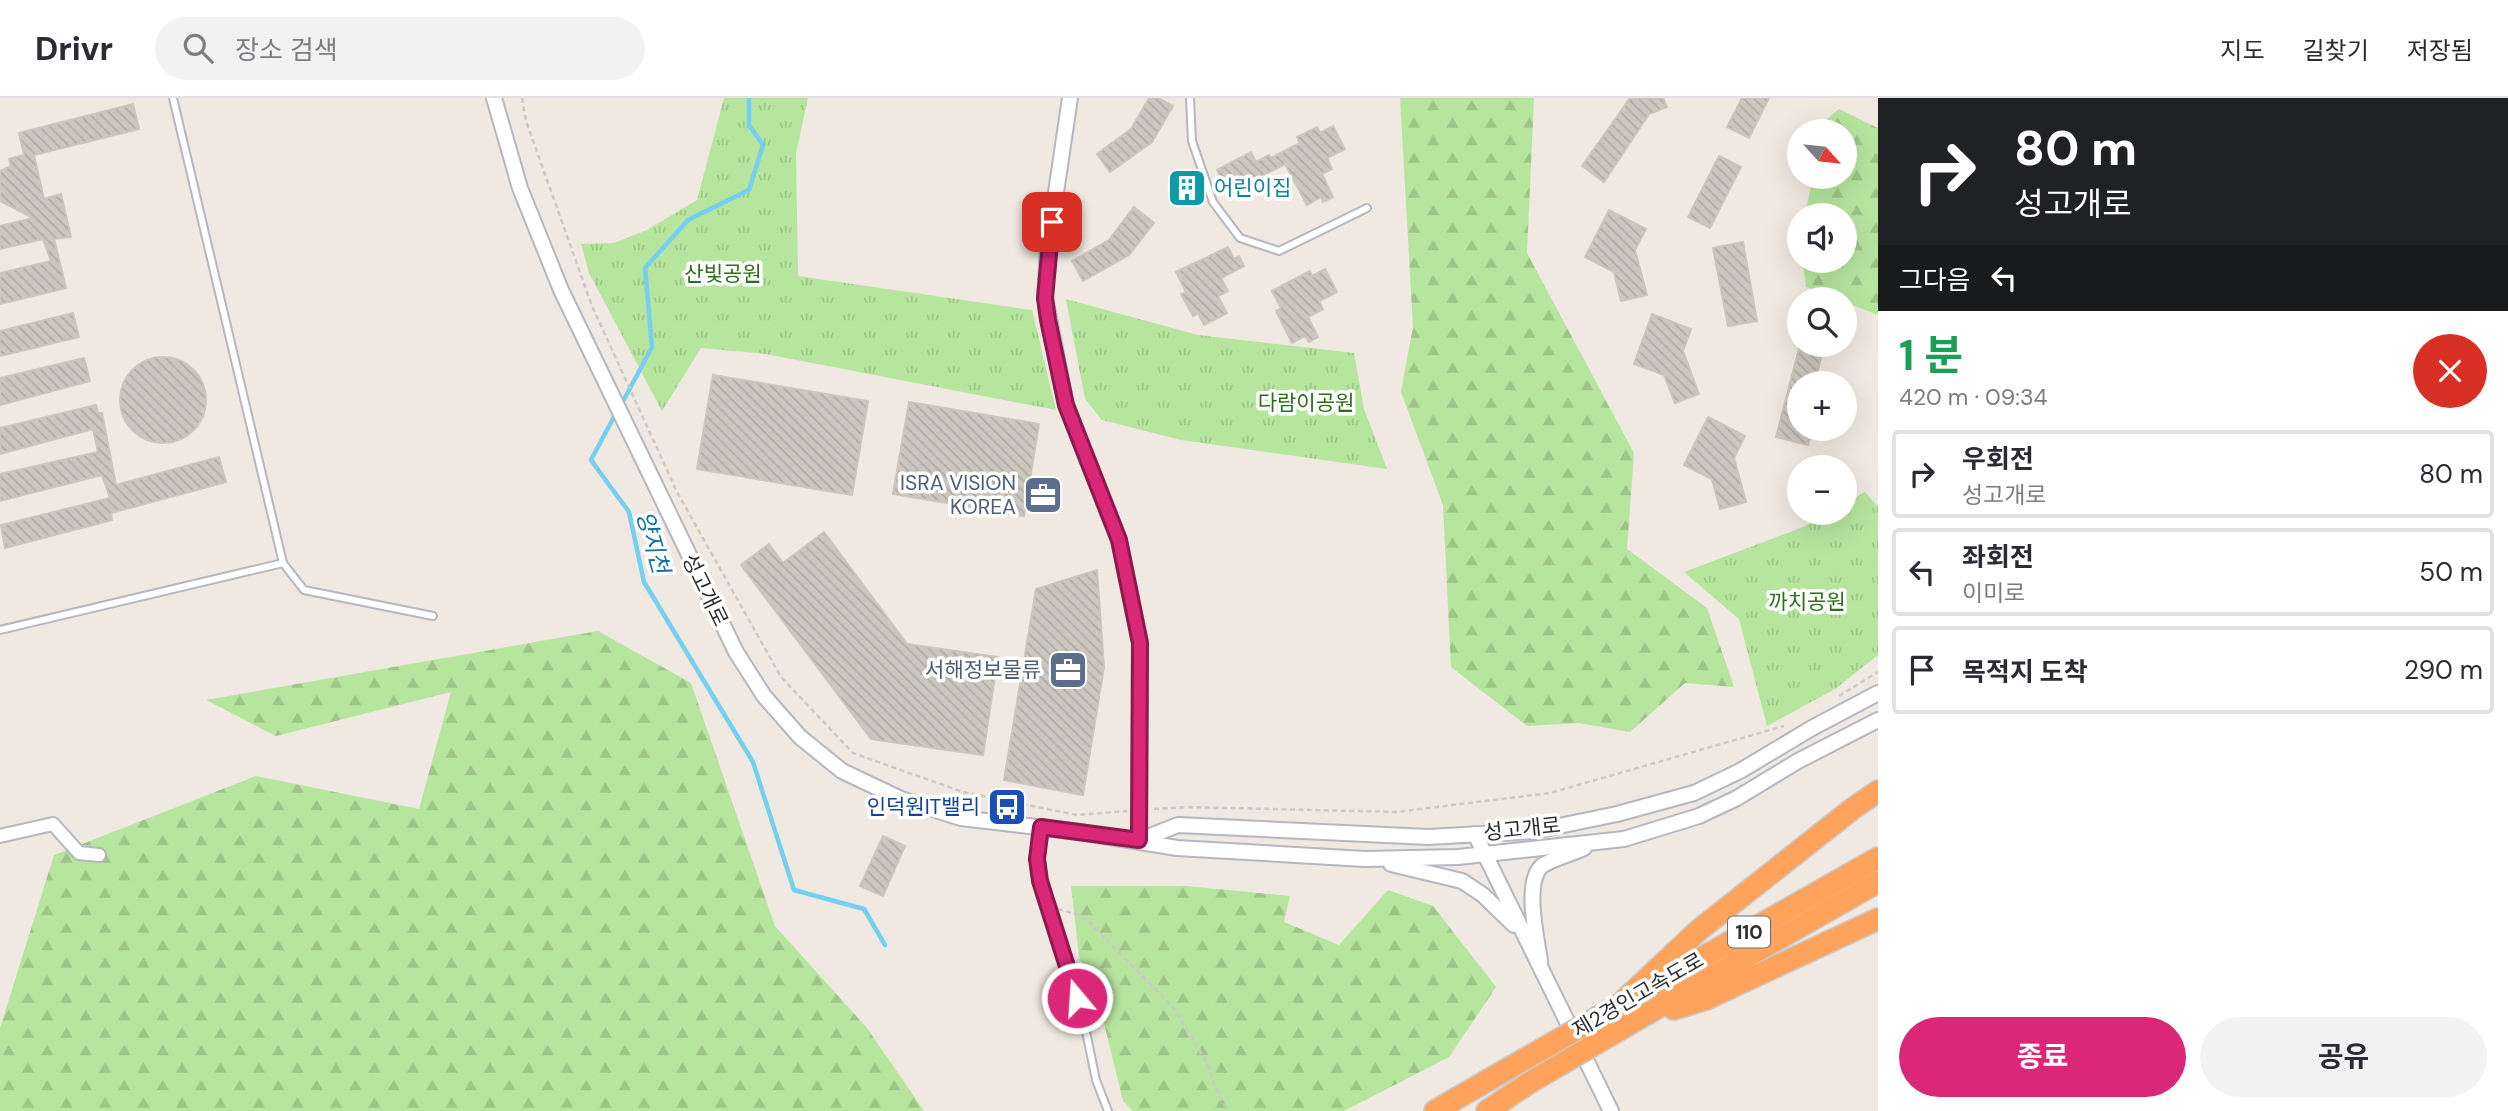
<!DOCTYPE html>
<html lang="ko">
<head>
<meta charset="utf-8">
<style>
  :root { --surface:#fff; --page:#f2f2f3; --text:#2b2b33; --muted:#7c7c81; --line:#e1e1e2; --accent:#db2777 }
  body { margin:0; font-family:"DM Sans","Noto Sans KR",sans-serif; background:var(--page); color:var(--text); height:100vh; display:flex; flex-direction:column; font-size:26px; white-space:nowrap }
  * { box-sizing:border-box; margin:0 }
  p { font-size:23px; color:var(--muted) }
  .icon { flex:none; width:38px; height:38px; fill:none; stroke:currentColor; stroke-width:2; stroke-linecap:round; stroke-linejoin:round }
  .map { position:relative; flex:1; overflow:hidden }
  .panel { display:flex; flex-direction:column; background:var(--surface); width:630px }
  .panel>* { flex:none }
  .banner { background:#202124; color:#fff; overflow:hidden }
  .needle { width:46px; rotate:117deg }
  .fabs { position:absolute; left:1787px; top:21px; display:grid; gap:14px }
  .fabs a { display:grid; place-items:center; width:70px; height:70px; border-radius:50%; background:var(--surface); box-shadow:0 7px 28px #0002; font-size:35px }
  .pin { position:absolute; display:grid; place-items:center; width:60px; height:60px; color:#fff; margin:-30px; border-radius:14px; box-shadow:0 4px 10px #0006 }
  .me { position:absolute; width:77px; margin:-38px; rotate:342deg; stroke-linejoin:round; filter:drop-shadow(0 0 5px #0008) }
  .turn { display:flex; align-items:center; gap:24px; height:147px; padding:0 21px; font-size:32px }
  .turn .icon { width:91px; height:91px; stroke-width:2.5 }
  .turn b { display:block; font-size:49px; line-height:60px }
  .then { display:flex; align-items:center; height:66px; padding:0 21px; background:#0003; gap:14px; font-size:26px }
  .round { display:grid; place-items:center; flex:none; width:74px; height:74px; border-radius:37px; background:var(--page) }
  .head { display:flex; align-items:center; justify-content:space-between; height:119px; padding:0 21px }
  h1 { font-size:42px; font-weight:700; line-height:52px; color:#1e9e55 }
  .button { display:flex; gap:14px; margin-top:auto; padding:14px 21px }
  .button a { flex:1; height:80px; border-radius:42px; background:var(--accent); color:#fff; font-size:28px; font-weight:700; line-height:80px; text-align:center }
  .button a+a { background:var(--page); color:var(--text) }
  ul { padding:0; list-style:none }
  li { display:flex; align-items:center; gap:21px; height:88px; margin:0 14px 10px; padding:0 7px; border:4px solid var(--line); border-radius:7px }
  li div { flex:1 }
  li b { display:block; font-size:26px }
  li em { font-style:normal }
  header { display:flex; align-items:center; gap:42px; box-sizing:border-box; height:98px; padding:0 35px; background:var(--surface); border-bottom:2px solid var(--line) }
  header strong { font-size:33px }
  nav { display:flex; gap:38px; margin-inline-start:auto; font-size:24px }
  .search { width:490px; height:63px; background:var(--page); display:flex; align-items:center; gap:18px; box-sizing:border-box; padding:0 24px; border-radius:38px; color:var(--muted); font-size:26px }
  main { display:flex; flex:1; min-height:0 }
  .map>svg:first-child { display:block }
</style>
</head>
<body>
<header>
<strong>Drivr</strong>
<div class="search"><svg class="icon" aria-label="search" viewBox="0 0 24 24"><circle cx="10" cy="10" r="6"/><path d="M15 15l6 6"/></svg>장소 검색</div>
<nav><a>지도</a><a>길찾기</a><a>저장됨</a></nav>
</header>
<main>
<div class="map">
<svg width="1878" height="1013" viewBox="0 0 1878 1013">
  <defs>
    <pattern id="forest-firs" width="22" height="20" patternUnits="userSpaceOnUse" patternTransform="scale(1.75)"><rect width="22" height="20" fill="#b6e59e"/><path d="M5 1l3.5 6h-7zM16 11l3.5 6h-7z" fill="#9dc588"/></pattern>
    <pattern id="park-tufts" width="24" height="20" patternUnits="userSpaceOnUse" patternTransform="scale(1.75)"><rect width="24" height="20" fill="#b6e59e"/><path d="M3 7l-1-3M5 7V3M7 7l1-3M15 17l-1-3M17 17v-4M19 17l1-3" fill="none" stroke="#9dc588"/></pattern>
    <pattern id="building-back-hatch" width="6" height="6" patternUnits="userSpaceOnUse" patternTransform="scale(1.75)"><rect width="6" height="6" fill="#cbc7bf"/><path d="M-1 5l2 2M0 0l6 6M5-1l2 2" fill="none" stroke="#afaba4"/></pattern>
  </defs>
  <rect width="100%" height="100%" fill="#efe9e1"/>
  <g fill="url(#forest-firs)">
    <path d="M1400,0H1534L1527,155L1634,355L1627,451L1707,510L1734,589L1685,585L1630,634L1579,625L1527,628L1451,569L1443,407L1401,294L1413,229Z"/>
    <path d="M1839,11L1878,30V217L1845,204L1844,201H1837L1806,189L1803,163H1844V117H1805L1813,79H1844V33H1821L1823,24Z"/>
    <path d="M598,533L691,585L775,828L867,930L924,1013H0V930L54,757L256,678L419,711L451,594L276,638L206,602Z"/>
    <path d="M1071,788H1186L1290,798L1284,824L1339,847L1388,792L1433,808L1496,889L1449,959L1344,1013H1133L1123,1003L1103,921L1079,858Z"/>
  </g>
  <g fill="url(#park-tufts)">
    <path d="M724,0H808L796,55L798,178L1032,212L1056,312L766,256L701,250L662,313L589,175L581,146L614,145L647,132L697,102Z"/>
    <path d="M1066,201L1198,237L1354,255L1364,311L1387,371L1181,342L1102,322L1085,301Z"/>
    <path d="M1865,394L1878,409V557L1835,591L1767,628L1739,521L1684,474L1803,429L1828,415H1844L1845,405Z"/>
  </g>
  <g fill="none" stroke-linecap="round" stroke-linejoin="round">
    <g stroke="#75cff0" stroke-width="4.5">
      <path d="M621,307L652,249L645,170L688,122L749,92L763,47L749,27V0"/>
      <path d="M616,315L591,362L629,414L644,484L753,664L794,792L864,811L885,847"/>
    </g>
  </g>
  <g fill="url(#building-back-hatch)" stroke="#cbc5ba" stroke-width="2">
    <path d="M1149,0H1158L1173,8L1152,44L1110,74L1097,56L1131,31Z"/>
    <path d="M1630,0H1663L1667,9L1649,16L1604,84L1582,68Z"/>
    <path d="M1742,0H1769L1749,40L1727,29Z"/>
    <path d="M133,6L139,31L34,57L44,101L61,96L71,139L54,141L66,190L0,206V175L51,163L43,141L0,151V128L33,120L0,103V73L11,68L9,61L24,57L19,35Z"/>
    <path d="M1333,28L1345,51L1327,60L1332,71L1322,76L1333,99L1323,104L1321,99L1307,107L1285,66L1229,95L1217,72L1251,54L1256,64L1269,57L1271,60L1300,45L1297,39L1317,29L1320,35Z"/>
    <path d="M1719,58L1741,69L1710,130L1688,119Z"/>
    <path d="M1188,76L1198,99L1185,104L1175,82Z"/>
    <path d="M1134,109L1154,125L1129,157L1083,183L1072,163L1109,142Z"/>
    <path d="M1609,112L1646,131L1635,152L1647,197L1621,203L1614,174L1585,159Z"/>
    <path d="M1743,144L1757,223L1728,228L1713,150Z"/>
    <path d="M1228,149L1234,161L1239,158L1244,168L1221,180L1228,193L1218,198L1227,215L1204,227L1198,215L1193,218L1181,196L1186,194L1176,174Z"/>
    <path d="M1325,171L1337,194L1319,203L1323,211L1308,219L1318,239L1309,244L1305,238L1292,245L1276,213L1281,210L1272,193L1310,173L1312,178Z"/>
    <path d="M73,215L79,239L0,258V233Z"/>
    <path d="M1652,216L1691,231L1683,253L1699,296L1675,305L1664,277L1634,266Z"/>
    <path d="M1800,247H1824L1815,285H1799V331H1813L1808,347L1776,339Z"/>
    <circle cx="163" cy="302" r="43"/>
    <path d="M84,260L90,283L0,307V280Z"/>
    <path d="M713,277L868,303L852,397L697,371Z"/>
    <path d="M909,304L1039,326L1024,418L893,396Z"/>
    <path d="M96,307L98,315H102L116,387L219,359L226,384L111,415L112,422L5,450L1,427L110,400L102,377L0,403V376L98,354L93,331L0,356V330Z"/>
    <path d="M1708,319L1745,338L1734,360L1746,404L1720,411L1712,381L1684,367Z"/>
    <path d="M824,434L907,546L998,559L983,657L871,641L741,467L769,446L783,465Z"/>
    <path d="M1097,472L1104,569L1083,697L1004,682L1036,491Z"/>
    <path d="M883,738L905,748L883,798L860,788Z"/>
  </g>
  <g fill="none" stroke-linecap="round" stroke-linejoin="round">
    <g stroke="#b4b7c1" stroke-width="10">
      <g id="service">
        <path d="M173,0L283,465L304,492L433,518"/>
        <path d="M1190,0L1192,43L1213,104L1240,140L1279,153L1367,110"/>
        <path d="M0,532L283,465"/>
        <path d="M1041,731L1037,761L1040,783L1082,914L1096,982L1108,1013"/>
      </g>
    </g>
    <g stroke="#b4b7c1" stroke-width="16">
      <path id="minor" d="M0,738L53,726L79,755L99,757"/>
    </g>
    <g stroke="#b4b7c1" stroke-width="18">
      <g id="tertiary">
        <path d="M494,0L520,90L561,192L736,554L764,598L800,639L842,673L901,701L961,720L1079,734L1177,750L1365,761L1458,759L1624,741L1699,718L1737,700L1798,663L1878,622"/>
        <path d="M1070,0L1048,148L1045,200L1066,307L1119,442L1140,545L1139,742"/>
        <path d="M1475,736L1611,1013"/>
        <path d="M1140,742L1178,727L1428,739L1535,733L1617,716L1694,695L1740,673L1812,630L1878,595"/>
        <path d="M1391,766L1462,783L1483,797L1514,827"/>
        <path d="M1540,863C1537,841 1523,782 1543,767C1555,760 1571,756 1584,750"/>
      </g>
    </g>
    <g stroke="#c9c9c9" stroke-width="24">
      <g id="motorway">
        <path d="M1649,890L1878,760"/>
        <path d="M1619,907L1699,832L1851,712L1878,693"/>
        <path d="M1674,911L1706,901L1878,821"/>
        <path d="M1638,921L1878,784"/>
        <path d="M1435,1013L1511,969"/>
        <path d="M1487,1013L1529,985"/>
      </g>
    </g>
    <g stroke="#c9c9c9" stroke-width="2.5" stroke-dasharray="5 3.5" stroke-linecap="butt">
      <path d="M522,0L526,23L592,208L677,394L781,579L853,655L963,694L1077,717L1127,713"/>
      <path d="M1839,598L1878,574"/>
      <path d="M1154,711L1187,709L1396,714L1550,695L1784,628"/>
      <path d="M1058,811L1083,818L1172,908L1207,965L1219,998L1228,1013"/>
    </g>
    <use href="#service" stroke="#fff" stroke-width="6"/>
    <use href="#minor" stroke="#fff" stroke-width="12"/>
    <use href="#tertiary" stroke="#fff" stroke-width="14"/>
    <use href="#motorway" stroke="#ffa35c" stroke-width="21"/>
    <g stroke="#c9c9c9" stroke-width="24" stroke-linecap="butt">
      <g id="motorway-bridge">
        <path d="M1511,969L1619,907"/>
        <path d="M1529,985L1638,921"/>
      </g>
    </g>
    <use href="#motorway-bridge" stroke="#ffa35c" stroke-width="21"/>
  </g>
  <g fill="none" stroke-linecap="round" stroke-linejoin="round">
    <g stroke="#8e194d" stroke-width="18">
      <path id="route" d="M1052,124L1045,200L1048,222L1066,307L1119,442L1140,545L1139,742L1041,729L1037,761L1040,783L1077,900"/>
    </g>
    <use href="#route" stroke="#db2777" stroke-width="12"/>
  </g>
  <defs>
    <g id="building-square" transform="scale(2.0125)"><rect x="-9" y="-9" width="18" height="18" rx="4" fill="#0f9aa8" stroke="#fff"/><path d="M-4-6H4V6H1V3H-1V6H-4ZM-2.5-4.3h1.7v1.8h-1.7ZM.8-4.3h1.7v1.8H.8ZM-2.5-1h1.7V.8h-1.7ZM.8-1h1.7V.8H.8Z" fill="#fff"/></g>
    <g id="office-square" transform="scale(2.0125)"><rect x="-9" y="-9" width="18" height="18" rx="4" fill="#5c6f8a" stroke="#fff"/><path d="M-6-3h4V-5.5h4V-3h4V5H-6ZM-1-4.5V-3h2v-1.5ZM-6 0V1H6V0Z" fill="#fff"/></g>
    <g id="bus-square" transform="scale(2.0125)"><rect x="-9" y="-9" width="18" height="18" rx="4" fill="#1a4fb4" stroke="#fff"/><path d="M-5-6H5V4H4V6H2V4H-2V6H-4V4H-5ZM-3.5-4V0h7V-4ZM-3.5 1.2v1.5H-2V1.2ZM2 1.2v1.5H3.5V1.2Z" fill="#fff"/></g>
  </defs>
  <g fill-rule="evenodd">
    <use href="#building-square" x="1187" y="90"/>
    <use href="#office-square" x="1043" y="397"/>
    <use href="#office-square" x="1068" y="572"/>
    <use href="#bus-square" x="1007" y="709"/>
  </g>
  <g text-anchor="middle" stroke-width="7" stroke-linejoin="round" paint-order="stroke">
    <rect fill="#fff" stroke="#6d6d6d" stroke-width="2" x="1728" y="818.5" width="42" height="31" rx="5"/>
    <g font-size="19" font-weight="bold" fill="#2e2e2e">
      <text x="1749" y="841">110</text>
    </g>
    <g font-size="21" fill="#0d838f" stroke="#fff" text-anchor="start">
      <text x="1214" y="97">어린이집</text>
    </g>
    <g font-size="21" fill="#2c6e1b" stroke="#fff">
      <text x="723" y="183">산빛공원</text>
      <text x="1306" y="312">다람이공원</text>
      <text x="1807" y="511">까치공원</text>
    </g>
    <g font-size="21" fill="#4e5e75" stroke="#fff" text-anchor="end">
      <text x="1016" y="392">ISRA VISION<tspan x="1016" dy="24">KOREA</tspan></text>
      <text x="1041" y="579">서해정보물류</text>
    </g>
    <g font-size="21" fill="#2e2e2e" stroke="#fff">
      <text transform="translate(705 492) rotate(64)" y="7">성고개로</text>
      <text transform="translate(1522 731) rotate(-6)" y="7">성고개로</text>
      <text transform="translate(1638 897) rotate(-30)" y="7">제2경인고속도로</text>
    </g>
    <g font-size="21" fill="#164399" stroke="#fff" text-anchor="end">
      <text x="980" y="716">인덕원IT밸리</text>
    </g>
    <g font-size="23" font-style="italic" fill="#0d6fa3" stroke="#fff">
      <text transform="translate(653 444) rotate(74)" y="8">양지천</text>
    </g>
  </g>
</svg>
<div class="fabs">
<a><svg class="needle" viewBox="-14 -14 28 28"><path d="M0-13l5 13h-10z" fill="#e53935"/><path d="M0 13l5-13h-10z" fill="#7c7c81"/></svg></a>
<a><svg class="icon" aria-label="sound" viewBox="0 0 24 24"><path d="M4 9h4l5-4v14l-5-4H4zM17 9q2 3 0 6"/></svg></a>
<a><svg class="icon" aria-label="search" viewBox="0 0 24 24"><circle cx="10" cy="10" r="6"/><path d="M15 15l6 6"/></svg></a>
<a>+</a>
<a>−</a>
</div>
<div class="pin" style="left:1052px;top:124px;background:#d93025"><svg class="icon" aria-label="arrive" viewBox="0 0 24 24"><path d="M6 21V4h12l-3 4 3 4H6"/></svg></div>
<svg class="me" style="left:1077px;top:900px" viewBox="-20 -20 40 40"><circle r="17" fill="#db2777" stroke="#fff" stroke-width="3"/><path d="M0-11L8 9 0 5-8 9z" fill="#fff"/></svg>
</div>
<section class="panel">
<div class="banner">
<div class="turn"><svg class="icon" aria-label="right" viewBox="0 0 24 24"><path d="M7 20v-9h11M14 6l5 5-5 5"/></svg><div><b>80 m</b>성고개로</div></div>
<div class="then">그다음<svg class="icon" aria-label="left" viewBox="0 0 24 24"><path d="M17 20v-9H6M10 6l-5 5 5 5"/></svg></div>
</div>
<div class="head"><div><h1>1 분</h1><p>420 m · 09:34</p></div><a class="round" style="background:#d93025;color:#fff"><svg class="icon" aria-label="close" viewBox="0 0 24 24"><path d="M6 6l12 12M18 6L6 18"/></svg></a></div>
<ul>
<li><svg class="icon" aria-label="right" viewBox="0 0 24 24"><path d="M7 20v-9h11M14 6l5 5-5 5"/></svg><div><b>우회전</b><p>성고개로</p></div><em>80 m</em></li>
<li><svg class="icon" aria-label="left" viewBox="0 0 24 24"><path d="M17 20v-9H6M10 6l-5 5 5 5"/></svg><div><b>좌회전</b><p>이미로</p></div><em>50 m</em></li>
<li><svg class="icon" aria-label="arrive" viewBox="0 0 24 24"><path d="M6 21V4h12l-3 4 3 4H6"/></svg><div><b>목적지 도착</b></div><em>290 m</em></li>
</ul>
<div class="button"><a>종료</a><a>공유</a></div>
</section>
</main>
</body>
</html>
